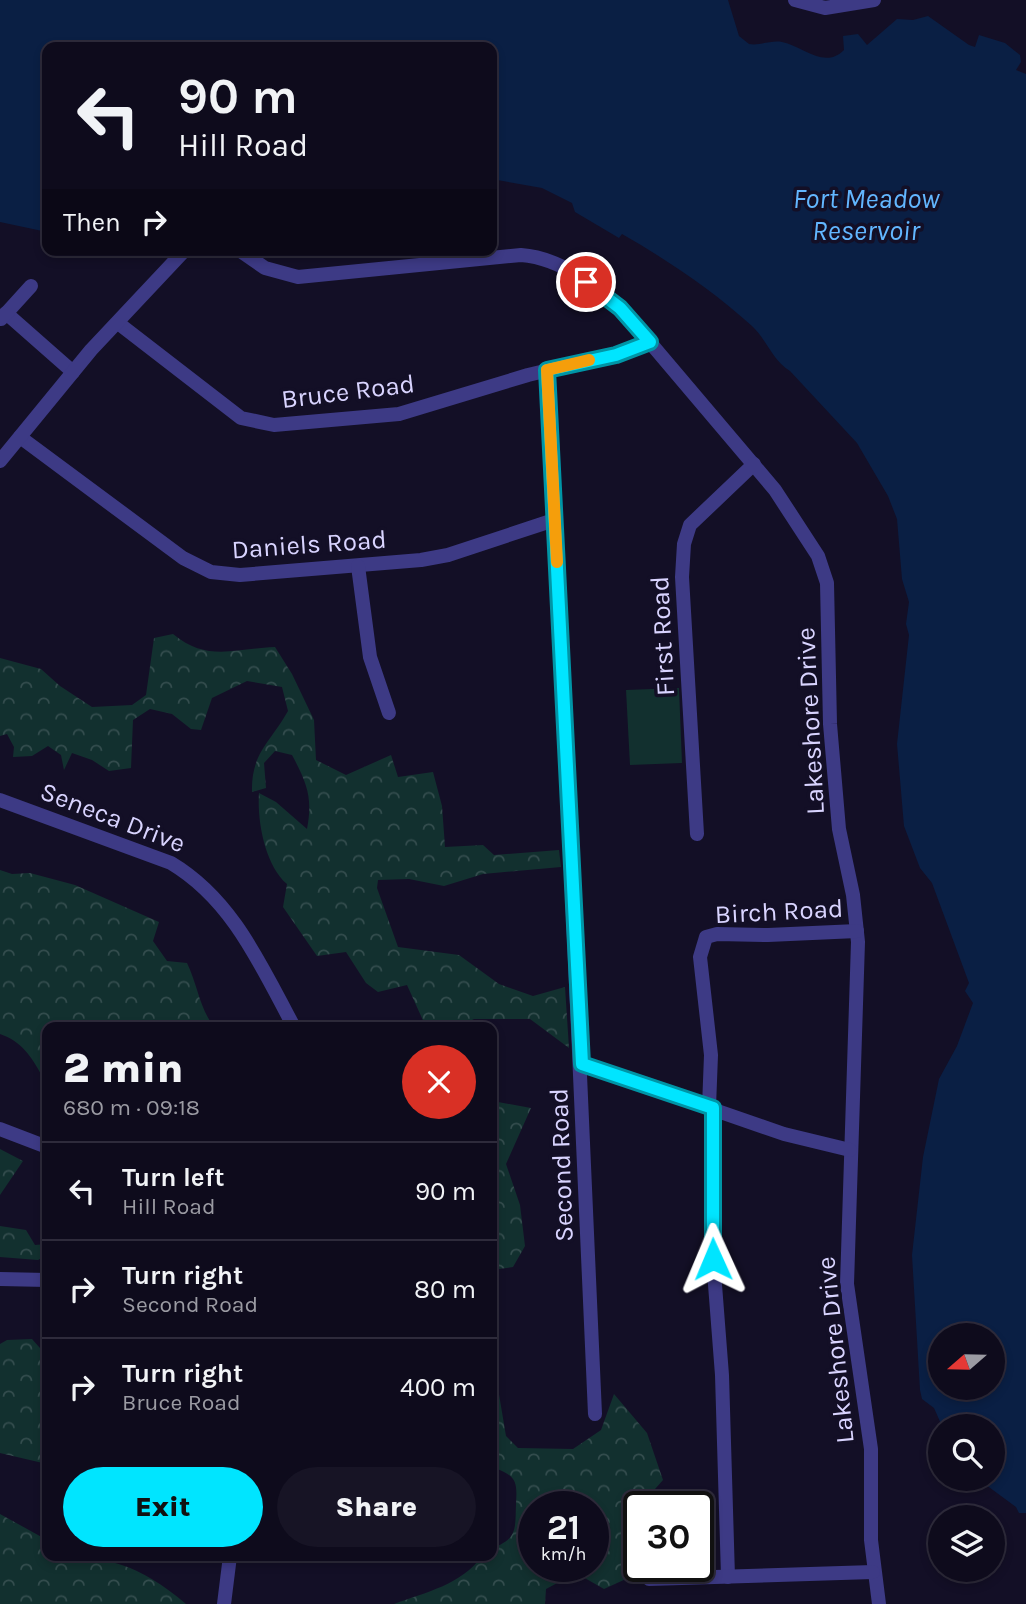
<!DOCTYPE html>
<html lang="en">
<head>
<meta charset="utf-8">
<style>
  :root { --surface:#0e0b1c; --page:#171425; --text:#f1f3f6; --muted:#9b9ba3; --line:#2e2b3b; --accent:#00e5ff }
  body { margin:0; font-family:Karla,sans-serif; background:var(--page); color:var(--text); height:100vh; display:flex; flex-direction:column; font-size:26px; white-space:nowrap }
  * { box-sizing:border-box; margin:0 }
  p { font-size:23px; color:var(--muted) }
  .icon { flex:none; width:38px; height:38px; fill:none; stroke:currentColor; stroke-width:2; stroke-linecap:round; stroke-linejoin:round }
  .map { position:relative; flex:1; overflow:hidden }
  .sheet { position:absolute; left:42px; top:1022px; width:455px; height:539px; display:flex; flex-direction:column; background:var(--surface); border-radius:14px; box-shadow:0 4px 10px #0003,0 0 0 2px var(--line) }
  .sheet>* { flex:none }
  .hud { position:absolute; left:42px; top:42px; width:455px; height:214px; border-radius:14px; box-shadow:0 4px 10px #0003,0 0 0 2px var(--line); background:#0e0b1c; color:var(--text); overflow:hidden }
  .needle { width:46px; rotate:250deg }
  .tools { position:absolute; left:928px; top:1323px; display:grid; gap:14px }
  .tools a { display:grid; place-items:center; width:77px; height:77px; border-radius:50%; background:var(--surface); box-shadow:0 4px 10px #0003,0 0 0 2px var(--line); font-size:35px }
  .speed { position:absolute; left:518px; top:1491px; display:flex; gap:14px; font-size:35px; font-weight:700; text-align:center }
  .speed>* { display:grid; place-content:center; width:91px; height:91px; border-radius:50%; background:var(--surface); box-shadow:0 4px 10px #0003,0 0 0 2px var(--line); line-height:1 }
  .speed small { font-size:18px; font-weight:400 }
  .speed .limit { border:4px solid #111; border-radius:10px; background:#fff; color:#111 }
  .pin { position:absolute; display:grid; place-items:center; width:60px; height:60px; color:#fff; margin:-30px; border:4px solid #fff; border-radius:50%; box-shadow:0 2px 7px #0007 }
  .me { position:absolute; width:77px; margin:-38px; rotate:359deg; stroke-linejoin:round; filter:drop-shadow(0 0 5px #0008) }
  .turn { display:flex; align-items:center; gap:24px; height:147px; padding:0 21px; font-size:32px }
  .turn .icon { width:91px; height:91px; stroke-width:2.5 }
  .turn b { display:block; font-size:49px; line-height:60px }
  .then { display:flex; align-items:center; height:66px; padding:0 21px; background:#0003; gap:14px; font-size:26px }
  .round { display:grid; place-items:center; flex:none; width:74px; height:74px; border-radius:37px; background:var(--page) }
  .head { display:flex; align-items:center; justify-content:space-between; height:119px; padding:0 21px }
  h1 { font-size:42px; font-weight:800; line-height:52px }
  .action { display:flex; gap:14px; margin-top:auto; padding:14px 21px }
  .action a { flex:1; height:80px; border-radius:42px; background:var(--accent); color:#111; font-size:28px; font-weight:800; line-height:80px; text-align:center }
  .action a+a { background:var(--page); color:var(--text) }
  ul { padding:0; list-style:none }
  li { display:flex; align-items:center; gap:21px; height:98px; padding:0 21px; border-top:2px solid var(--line) }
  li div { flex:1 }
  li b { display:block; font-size:26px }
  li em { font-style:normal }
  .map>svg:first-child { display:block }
</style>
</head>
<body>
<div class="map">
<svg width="1026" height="1604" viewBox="0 0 1026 1604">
  <defs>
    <pattern id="forest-crowns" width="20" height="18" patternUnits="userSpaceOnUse" patternTransform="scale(1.75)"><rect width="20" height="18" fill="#12302f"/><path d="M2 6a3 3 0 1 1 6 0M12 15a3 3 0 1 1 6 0" fill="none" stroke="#344d4e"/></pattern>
  </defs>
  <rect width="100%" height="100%" fill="#130f26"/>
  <g fill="url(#forest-crowns)" fill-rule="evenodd">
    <path d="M173,634C207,662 233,649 275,647L292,674L314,720L316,760L346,775L391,755L398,777L433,772L442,806L445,847L483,845L494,855L559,850L561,867L483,874L444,886L409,879L378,880L377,888L398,947L459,955L499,984L533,996L565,987L569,1048L530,1019H474L458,1027H426L407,985L378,992L366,983L346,952L317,956L283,907L287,884C265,865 257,821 259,793L276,802L307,829C313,798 307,783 292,755L275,751L264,763L266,788L252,792C251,753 270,743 288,711L282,687L247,681L212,698L201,730L191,729L172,714L150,709L133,720L131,768L109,771L92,760L72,753L64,770L61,755L48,746L32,756L13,757L14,747L7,734L0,736V658L41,669L60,686L92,707L132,705L146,695L154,638Z"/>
    <path d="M0,870L12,874L30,873L75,885L159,922L153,941L167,961L187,963C198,986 199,1007 214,1027H47V1073L42,1076C32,1057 21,1041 0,1034Z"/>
    <path d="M492,1097L498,1102L531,1108L506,1164L520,1205L525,1246L513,1267L492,1270Z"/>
    <path d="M0,1149L23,1161L0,1195Z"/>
    <path d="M0,1226L26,1230L35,1245L46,1244L47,1255L38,1260L0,1257Z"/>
    <path d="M32,1339L47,1356V1464L0,1453V1344L7,1340Z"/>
    <path d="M492,1353L506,1436L518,1448L573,1449L601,1430L614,1394L647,1433L663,1480L639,1507L626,1537L639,1573L604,1589L576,1573L546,1589L545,1604H394C426,1592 461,1585 482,1556H492V1548C518,1539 515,1528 516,1505C517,1483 518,1476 494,1468L492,1471ZM534,1507H593V1566H534Z"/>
    <path d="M0,1514L47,1540V1556C108,1556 139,1564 186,1604H0Z"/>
  </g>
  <path fill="#12302f" d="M679,688L682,763L630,765L626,690Z"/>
  <path fill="#0a1f44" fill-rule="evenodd" d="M0,0H728L739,36L749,44C760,46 771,40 782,42C803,46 824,70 844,50L843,36L858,34L867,45L897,19L913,20L928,16L969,45L975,47L979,35L1005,43L1020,55L1021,62L1016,70L1026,74V1513H1019L1016,1507L978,1479H992V1426H942L934,1408L922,1399L920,1390L912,1255L923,1157L939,1079L957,1046L973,1003L965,991L969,983L932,883L920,868L904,826L897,744L909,635L906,624L909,602L902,579L897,519L888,496L857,443L790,371C772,360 767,340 752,326C712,290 669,261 622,234L619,238L575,212L572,203L542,188L492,179V47H47V232L0,222ZM940,1335H992V1388H940Z"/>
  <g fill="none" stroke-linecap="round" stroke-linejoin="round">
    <g stroke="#3d3a85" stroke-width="14">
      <path d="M795,0L825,8L874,0"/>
      <path d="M239,250L265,268L298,277L521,255C563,258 603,290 631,320L775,490L818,556L827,583L830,724L839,829L853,895L858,942L847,1284L871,1449V1540L879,1604"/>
      <path d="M6,313L73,372"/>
      <path d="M1,319L31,286"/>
      <path d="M118,323L241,418L274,425L399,414L528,375L628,351L650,342"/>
      <path d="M547,370C564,718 582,1065 595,1414"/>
      <path d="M20,437L183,558L211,572L240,575L421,560L448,555L554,520"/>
      <path d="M0,461L91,350L185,250"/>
      <path d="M358,566L370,657L389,713"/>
      <path d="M0,800L171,863C233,900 261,966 294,1027"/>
      <path d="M697,834L682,577L684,544L690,525L754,464"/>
      <path d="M582,1064L784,1134L850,1150"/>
      <path d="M709,1107L711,1055L700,957L706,937L717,934L768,935L857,931"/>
      <path d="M713,1108V1259L722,1375L728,1577"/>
      <path d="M0,1129L47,1147"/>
      <path d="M0,1279L47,1280"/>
      <path d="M649,1579L873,1572"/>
      <path d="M224,1604L230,1556"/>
    </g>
  </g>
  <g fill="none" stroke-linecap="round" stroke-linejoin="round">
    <g stroke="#0095a6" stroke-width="18">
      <path id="route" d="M586,282L620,308L650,342L616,355L547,370L582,1064L713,1108V1259"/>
    </g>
    <use href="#route" stroke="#00e5ff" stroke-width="12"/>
    <path stroke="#f59e0b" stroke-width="12" d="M557,562L547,370L589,360"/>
  </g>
  <g text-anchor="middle" stroke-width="7" stroke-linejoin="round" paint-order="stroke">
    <g font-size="26" fill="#d9d4ff" stroke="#130f26">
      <text transform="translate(348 391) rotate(-7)" y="9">Bruce Road</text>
      <text transform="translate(309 544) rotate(-4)" y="9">Daniels Road</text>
      <text transform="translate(662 636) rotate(-93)" y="9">First Road</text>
      <text transform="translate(810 721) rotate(-93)" y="9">Lakeshore Drive</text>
      <text transform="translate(113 817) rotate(21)" y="9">Seneca Drive</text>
      <text transform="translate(779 911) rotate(-3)" y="9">Birch Road</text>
      <text transform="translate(561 1165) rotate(-92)" y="9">Second Road</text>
      <text transform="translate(835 1350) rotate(-96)" y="9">Lakeshore Drive</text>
    </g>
    <g font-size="28" font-style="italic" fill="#62b6ff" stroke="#130f26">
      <text x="866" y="208">Fort Meadow<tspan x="866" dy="32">Reservoir</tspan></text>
    </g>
  </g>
</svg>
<div class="tools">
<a><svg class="needle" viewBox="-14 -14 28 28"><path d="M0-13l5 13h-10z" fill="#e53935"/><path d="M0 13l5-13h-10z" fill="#9b9ba3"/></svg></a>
<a><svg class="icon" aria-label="search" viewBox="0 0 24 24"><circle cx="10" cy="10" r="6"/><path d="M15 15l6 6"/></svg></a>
<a><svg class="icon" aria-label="layers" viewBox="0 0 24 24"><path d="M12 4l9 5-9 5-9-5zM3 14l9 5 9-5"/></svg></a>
</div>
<div class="speed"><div>21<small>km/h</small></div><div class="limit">30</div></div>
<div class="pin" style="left:586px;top:282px;background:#d93025"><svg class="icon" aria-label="arrive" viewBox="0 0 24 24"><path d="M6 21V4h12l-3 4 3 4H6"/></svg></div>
<svg class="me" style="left:713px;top:1259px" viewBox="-20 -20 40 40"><path d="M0-17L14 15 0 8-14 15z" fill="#00e5ff" stroke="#fff" stroke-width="4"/></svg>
<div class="hud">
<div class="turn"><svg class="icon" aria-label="left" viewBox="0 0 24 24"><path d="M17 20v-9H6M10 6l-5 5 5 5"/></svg><div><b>90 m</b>Hill Road</div></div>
<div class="then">Then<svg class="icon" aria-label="right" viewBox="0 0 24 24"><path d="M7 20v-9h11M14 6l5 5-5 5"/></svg></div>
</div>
<section class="sheet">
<div class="head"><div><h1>2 min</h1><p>680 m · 09:18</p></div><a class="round" style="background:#d93025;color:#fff"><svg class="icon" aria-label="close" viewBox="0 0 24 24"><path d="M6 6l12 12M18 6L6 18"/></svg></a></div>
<ul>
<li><svg class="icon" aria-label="left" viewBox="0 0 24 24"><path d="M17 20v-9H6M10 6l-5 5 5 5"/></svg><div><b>Turn left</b><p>Hill Road</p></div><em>90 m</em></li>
<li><svg class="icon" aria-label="right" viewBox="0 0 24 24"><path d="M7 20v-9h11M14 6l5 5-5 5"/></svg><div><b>Turn right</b><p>Second Road</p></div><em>80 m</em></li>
<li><svg class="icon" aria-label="right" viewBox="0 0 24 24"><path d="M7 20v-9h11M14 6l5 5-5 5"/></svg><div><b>Turn right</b><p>Bruce Road</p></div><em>400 m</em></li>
</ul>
<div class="action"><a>Exit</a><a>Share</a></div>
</section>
</div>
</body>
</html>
